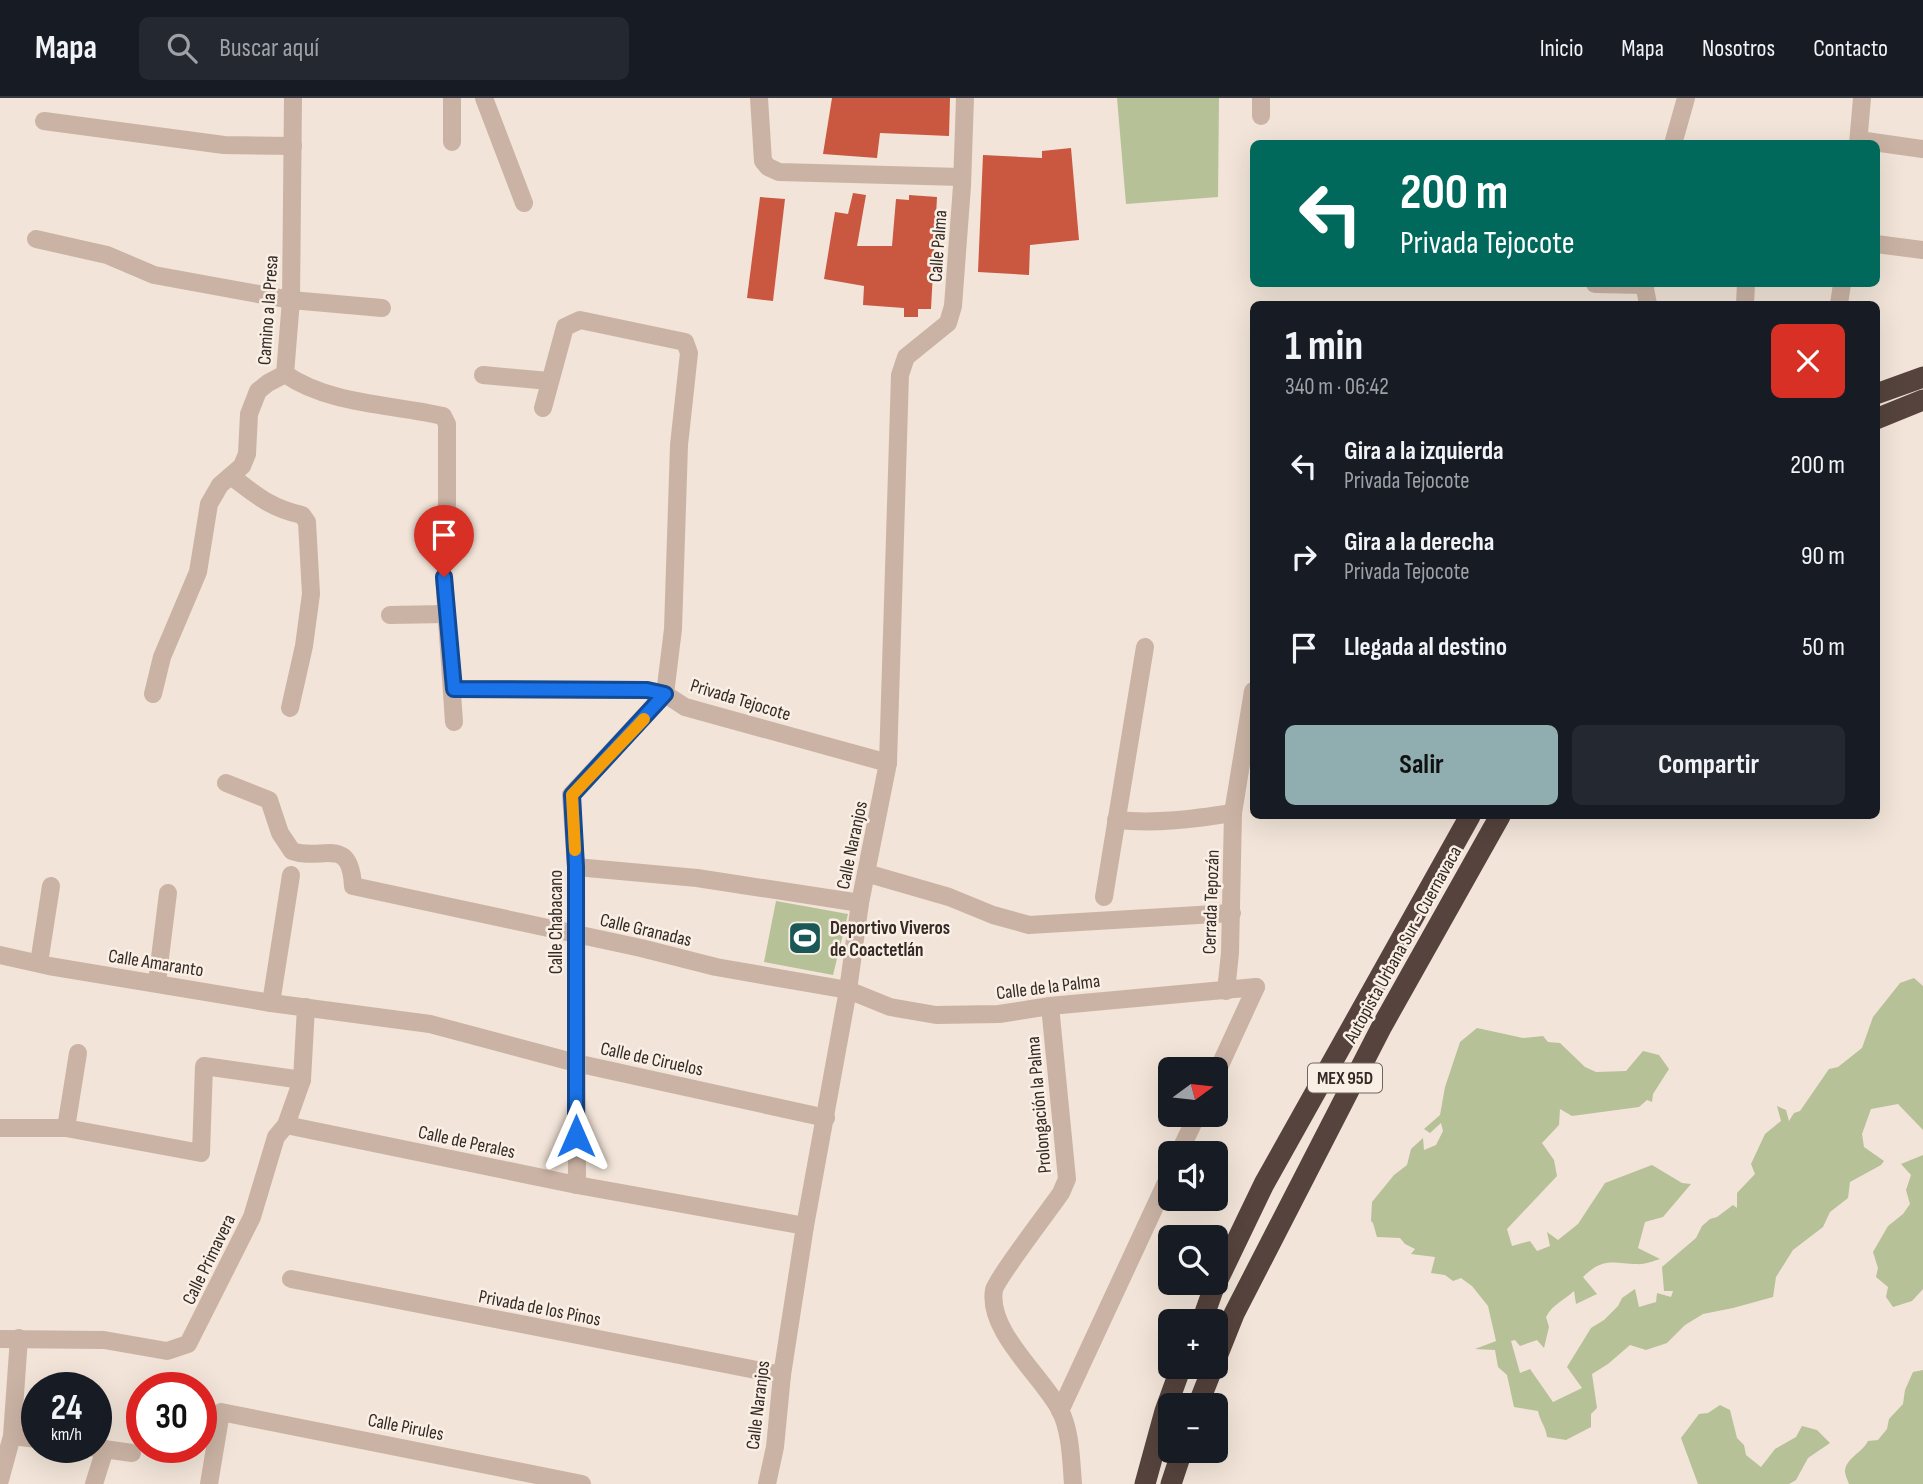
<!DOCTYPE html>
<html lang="es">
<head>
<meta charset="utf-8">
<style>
  :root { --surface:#171b24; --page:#242831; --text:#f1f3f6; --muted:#9ea1a6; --line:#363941; --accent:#90adaf }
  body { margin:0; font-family:"Sofia Sans Condensed",sans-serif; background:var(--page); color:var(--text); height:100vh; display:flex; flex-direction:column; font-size:26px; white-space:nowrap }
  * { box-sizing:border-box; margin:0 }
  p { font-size:23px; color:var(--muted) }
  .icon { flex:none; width:38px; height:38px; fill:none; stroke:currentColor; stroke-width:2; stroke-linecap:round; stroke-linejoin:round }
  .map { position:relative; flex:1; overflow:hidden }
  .side { position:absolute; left:1250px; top:203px; width:630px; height:518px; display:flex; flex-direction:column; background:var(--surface); border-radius:10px; box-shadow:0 7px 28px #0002 }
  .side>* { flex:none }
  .top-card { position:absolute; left:1250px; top:42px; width:630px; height:147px; border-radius:10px; box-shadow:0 7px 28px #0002; background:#00695c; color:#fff; overflow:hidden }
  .needle { width:46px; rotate:75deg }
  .buttons { position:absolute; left:1158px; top:959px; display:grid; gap:14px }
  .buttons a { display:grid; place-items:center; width:70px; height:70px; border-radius:10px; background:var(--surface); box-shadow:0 7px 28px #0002; font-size:35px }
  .speed { position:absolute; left:21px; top:1274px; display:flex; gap:14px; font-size:35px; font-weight:700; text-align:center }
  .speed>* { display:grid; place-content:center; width:91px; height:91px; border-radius:50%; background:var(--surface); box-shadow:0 7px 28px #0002; line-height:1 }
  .speed small { font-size:18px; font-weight:400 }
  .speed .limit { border:10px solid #d22; background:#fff; color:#111 }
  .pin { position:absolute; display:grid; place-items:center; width:60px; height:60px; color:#fff; margin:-72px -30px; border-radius:50% 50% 50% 0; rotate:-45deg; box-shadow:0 0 7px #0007 }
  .pin .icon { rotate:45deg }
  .me { position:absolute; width:77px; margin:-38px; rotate:0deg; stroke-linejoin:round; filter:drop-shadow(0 0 5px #0008) }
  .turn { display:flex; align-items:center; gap:24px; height:147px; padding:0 35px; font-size:32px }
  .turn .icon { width:91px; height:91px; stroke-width:2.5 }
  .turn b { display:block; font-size:49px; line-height:60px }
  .round { display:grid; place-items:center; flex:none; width:74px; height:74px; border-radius:10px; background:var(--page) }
  .head { display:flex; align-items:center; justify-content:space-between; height:119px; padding:0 35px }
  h1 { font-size:42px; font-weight:700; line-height:52px }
  .cta { display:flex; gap:14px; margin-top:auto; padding:14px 35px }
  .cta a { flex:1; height:80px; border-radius:10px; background:var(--accent); color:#111; font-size:28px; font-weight:700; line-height:80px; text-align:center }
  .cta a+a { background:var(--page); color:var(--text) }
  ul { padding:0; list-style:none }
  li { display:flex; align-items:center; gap:21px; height:91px; padding:0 35px }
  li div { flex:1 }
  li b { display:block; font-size:26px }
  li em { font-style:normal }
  header { display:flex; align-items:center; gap:42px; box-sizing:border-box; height:98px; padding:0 35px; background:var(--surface); border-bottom:2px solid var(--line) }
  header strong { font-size:33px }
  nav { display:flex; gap:38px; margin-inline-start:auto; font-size:24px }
  .search { width:490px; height:63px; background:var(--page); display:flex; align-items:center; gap:18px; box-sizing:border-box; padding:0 24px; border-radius:10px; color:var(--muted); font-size:26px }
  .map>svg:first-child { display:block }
</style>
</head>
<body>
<header>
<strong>Mapa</strong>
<div class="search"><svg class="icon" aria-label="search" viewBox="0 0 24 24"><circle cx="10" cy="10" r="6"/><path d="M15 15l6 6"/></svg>Buscar aquí</div>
<nav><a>Inicio</a><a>Mapa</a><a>Nosotros</a><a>Contacto</a></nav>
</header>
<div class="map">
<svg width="1923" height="1386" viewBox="0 0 1923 1386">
  <rect width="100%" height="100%" fill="#f2e4d8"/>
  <g fill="#b6c198">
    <path d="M1117,0H1219L1218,99L1126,106Z"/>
    <path d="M776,803L848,816L833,877L764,864Z"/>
    <path d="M1914,880L1923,888V1032L1898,1006L1871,1011L1862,1036L1864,1049L1884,1063L1881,1067L1850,1084L1848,1100L1830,1114L1823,1129L1793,1152L1776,1179L1773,1199L1733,1210L1703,1216L1685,1227L1667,1245L1646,1252L1630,1247L1608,1266L1592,1276L1597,1310L1591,1316V1329L1566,1342L1547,1339C1546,1329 1540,1323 1538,1313L1514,1309L1507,1277L1498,1269L1495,1252L1475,1251L1496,1243L1488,1208L1472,1188L1461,1180L1453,1183L1445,1177L1431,1175L1435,1159L1411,1156L1415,1151L1405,1146L1400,1140L1377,1139L1373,1125L1371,1123L1372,1104L1394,1077L1407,1067L1411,1051L1423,1040L1424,1052L1436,1047L1443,1033L1441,1025L1430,1035L1424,1031L1440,1017L1445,989L1460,944L1477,930L1523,940L1543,938L1548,944L1560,945L1585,969L1596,974L1626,973L1643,953L1659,957L1669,971L1653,996L1652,1004L1647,1002L1639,1009L1572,1018L1560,1011L1559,1027L1542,1045L1554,1062L1557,1078L1507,1131L1512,1148L1530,1143L1537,1153L1550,1148L1547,1134L1558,1142L1578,1126L1605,1085L1652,1067L1682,1085L1691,1086L1663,1119L1645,1124L1638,1150L1660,1161C1653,1163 1644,1167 1637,1166C1612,1165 1603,1159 1583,1179L1597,1196L1576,1206L1574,1193C1563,1203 1553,1206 1546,1219L1549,1229L1544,1250L1537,1242L1520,1248L1515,1242L1511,1243L1520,1275L1530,1271L1553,1304L1582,1290L1567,1269L1591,1230L1604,1222L1618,1208L1622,1200L1635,1191L1639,1209L1656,1204L1657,1195L1671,1199L1673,1193H1664L1662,1169L1696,1140L1702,1128L1710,1121L1717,1119L1733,1107L1737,1110V1095L1755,1076L1751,1066L1765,1036L1781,1023L1777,1008L1786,1012L1789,1023L1794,1015L1800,1013L1829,971L1838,969L1862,950L1873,919L1900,885Z"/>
    <path d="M1923,1057V1191L1912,1203L1893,1209L1886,1199L1888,1189L1876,1179L1878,1170L1873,1154L1888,1128L1903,1116L1910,1106L1906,1092L1911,1077L1901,1066Z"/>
    <path d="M1923,1272V1386H1849C1848,1382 1845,1378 1845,1373C1846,1360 1863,1354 1868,1343L1878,1342L1887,1331L1889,1321L1903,1306L1905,1292L1913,1274Z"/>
    <path d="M1720,1307L1730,1312L1737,1340L1744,1347L1746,1357L1761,1369L1775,1351L1796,1339L1802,1328L1817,1332L1830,1345L1808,1360L1796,1382L1789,1386H1698L1681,1340L1699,1316L1708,1315Z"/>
  </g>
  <g fill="#ca573f">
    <path d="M832,0H950L949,38L880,35L877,60L823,56Z"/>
    <path d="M1071,50L1079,142L1030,147L1029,177L978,174L983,57L1042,60V53Z"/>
    <path d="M853,95L866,97L857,148H892L896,101L909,102V97L937,99L931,211H918V219H904V210L863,207L864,188L824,181L835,114L848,116Z"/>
    <path d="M760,99L785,101L773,203L747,200Z"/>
  </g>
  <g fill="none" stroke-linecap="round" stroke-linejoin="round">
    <g stroke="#cab3a4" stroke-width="18">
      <path d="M452,0V44"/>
      <path d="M484,0L524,105"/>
      <path d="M759,0L763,63L768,69L779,74L961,79"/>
      <path d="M1261,18V0"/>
      <path d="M44,23L224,47L293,48"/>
      <path d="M1859,42L1923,51"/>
      <path d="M1673,46L1686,0"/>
      <path d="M1858,46L1862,0"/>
      <path d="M36,141L107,157L154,177L291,202L382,210"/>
      <path d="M1876,146L1923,152"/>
      <path d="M1595,186L1645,187L1646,186"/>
      <path d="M1644,186L1648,206"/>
      <path d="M1745,206L1746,186"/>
      <path d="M1839,206L1842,186"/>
      <path d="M285,276C330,307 392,306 443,318L447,326V407"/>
      <path d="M483,277L549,283"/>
      <path d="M543,310L565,229L580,222L685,244L689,255L679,347L673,531L665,596L571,697L576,769L577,1087"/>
      <path d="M231,378C256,397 270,410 302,417L307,424L311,496L304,548L290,610"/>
      <path d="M444,479L454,624"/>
      <path d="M390,517L446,516"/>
      <path d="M454,591L647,592L665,596L685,609L888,665"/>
      <path d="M153,596L162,559L198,474L209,406L220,387L242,368L247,356L249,316L258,293L268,285L285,276L291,202L293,0"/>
      <path d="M226,685L269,702L280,735L292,753C322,764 350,736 353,788L641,850L716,869L848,892L890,909L936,917L999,916L1050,908L1256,889"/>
      <path d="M1116,722C1157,726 1193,721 1233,715"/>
      <path d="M576,769L697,780L860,805"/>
      <path d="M866,775L949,799L993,817L1029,827L1232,815"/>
      <path d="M1104,799L1145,549"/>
      <path d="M0,857L49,868L271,905L430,926L576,965L826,1020"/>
      <path d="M39,865L51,788"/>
      <path d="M157,884L168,795"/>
      <path d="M1226,893L1230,855L1233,715L1253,593"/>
      <path d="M271,905L291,777"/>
      <path d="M1050,908L1067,1081L1061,1095C1050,1111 997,1180 994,1192C987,1233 1042,1278 1060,1312C1071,1334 1071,1362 1073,1386"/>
      <path d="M1216,976L1256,889"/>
      <path d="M286,1027L577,1087L805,1128"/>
      <path d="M0,1030H66L201,1055L204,968L302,982"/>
      <path d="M66,1030L78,955"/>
      <path d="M1179,1055L1197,1017"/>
      <path d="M291,1181L782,1277"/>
      <path d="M0,1241L104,1242L167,1253L188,1246L252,1119L276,1039L286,1027L302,982L306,909"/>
      <path d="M1060,1313L1171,1074"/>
      <path d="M12,1338L37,1341"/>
      <path d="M90,1349L132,1355"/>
      <path d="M0,1382L12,1338L19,1240"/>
      <path d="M94,1386L105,1351"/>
      <path d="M209,1386L221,1314L582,1386"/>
    </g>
    <path stroke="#cab3a4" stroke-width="18" d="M767,1386L775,1349L782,1277L805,1128L848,892L860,805L888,665L900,277L906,259L948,225L953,208L962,88L965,0"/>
    <g stroke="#56433d" stroke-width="21">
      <path d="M1876,321L1923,302"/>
      <path d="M1202,1223L1213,1192L1264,1086L1470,718"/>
      <path d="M1216,1261L1234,1216L1382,928L1500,718"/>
      <path d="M1198,1307L1213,1269"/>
      <path d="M1145,1386L1165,1313L1181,1269"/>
      <path d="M1171,1386L1182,1353"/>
    </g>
    <path stroke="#56433d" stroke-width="21" d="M1876,296L1923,279"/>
  </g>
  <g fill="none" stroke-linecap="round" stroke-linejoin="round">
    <g stroke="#114b97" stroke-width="18">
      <path id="route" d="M444,479L454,591L647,592L665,596L572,697L576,769V1038"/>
    </g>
    <use href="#route" stroke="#1a73e8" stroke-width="12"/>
    <path stroke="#f59e0b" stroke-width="12" d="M575,752L572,697L644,621"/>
  </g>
  <defs>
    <g id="stadium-square" transform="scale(1.75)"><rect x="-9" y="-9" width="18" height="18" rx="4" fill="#1a5858" stroke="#faefe5"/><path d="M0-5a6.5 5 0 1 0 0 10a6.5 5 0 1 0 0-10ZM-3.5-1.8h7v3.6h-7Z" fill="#fff"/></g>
  </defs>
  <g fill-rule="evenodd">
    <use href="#stadium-square" x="805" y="840"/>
  </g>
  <g text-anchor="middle" stroke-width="5" stroke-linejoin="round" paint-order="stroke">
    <rect fill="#faefe5" stroke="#70655f" stroke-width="2" x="1308" y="965.5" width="74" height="29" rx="5"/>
    <g font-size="18" font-weight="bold" fill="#352a26">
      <text x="1345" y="986">MEX 95D</text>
    </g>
    <g font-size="19" fill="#352a26" stroke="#faefe5">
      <text transform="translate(937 148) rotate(-86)" y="7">Calle Palma</text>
      <text transform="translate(267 212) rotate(-86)" y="7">Camino a la Presa</text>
      <text transform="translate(741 601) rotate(17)" y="7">Privada Tejocote</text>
      <text transform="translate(851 747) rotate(-78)" y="7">Calle Naranjos</text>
      <text transform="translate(1210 804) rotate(-88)" y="7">Cerrada Tepozán</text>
      <text transform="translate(555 824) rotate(-90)" y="7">Calle Chabacano</text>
      <text transform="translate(646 831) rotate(13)" y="7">Calle Granadas</text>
      <text transform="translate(1402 846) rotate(-61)" y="7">Autopista Urbana Sur - Cuernavaca</text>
      <text transform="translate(156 864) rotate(9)" y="7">Calle Amaranto</text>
      <text transform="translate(1048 888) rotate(-7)" y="7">Calle de la Palma</text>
      <text transform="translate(652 960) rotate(12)" y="7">Calle de Ciruelos</text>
      <text transform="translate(1038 1007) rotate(-95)" y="7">Prolongación la Palma</text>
      <text transform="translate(467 1043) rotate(12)" y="7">Calle de Perales</text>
      <text transform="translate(208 1161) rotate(-64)" y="7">Calle Primavera</text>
      <text transform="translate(540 1209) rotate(11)" y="7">Privada de los Pinos</text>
      <text transform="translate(757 1307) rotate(-83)" y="7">Calle Naranjos</text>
      <text transform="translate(406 1328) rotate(11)" y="7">Calle Pirules</text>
    </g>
    <g font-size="19" font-weight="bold" fill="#352a26" stroke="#faefe5" text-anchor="start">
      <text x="830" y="836">Deportivo Viveros<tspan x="830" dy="22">de Coactetlán</tspan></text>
    </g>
  </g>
</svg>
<div class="buttons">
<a><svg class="needle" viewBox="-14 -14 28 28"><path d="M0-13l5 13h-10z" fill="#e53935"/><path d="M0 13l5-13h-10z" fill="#9ea1a6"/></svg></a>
<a><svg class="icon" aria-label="sound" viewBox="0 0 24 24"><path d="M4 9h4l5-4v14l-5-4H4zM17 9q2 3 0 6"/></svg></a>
<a><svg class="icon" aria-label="search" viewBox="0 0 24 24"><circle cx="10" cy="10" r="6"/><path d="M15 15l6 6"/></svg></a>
<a>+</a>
<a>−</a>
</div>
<div class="speed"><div>24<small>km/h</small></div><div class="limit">30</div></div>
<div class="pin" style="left:444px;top:479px;background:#d93025"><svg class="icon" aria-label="arrive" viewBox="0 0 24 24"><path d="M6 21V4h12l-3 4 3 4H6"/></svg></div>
<svg class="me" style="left:576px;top:1038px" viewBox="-20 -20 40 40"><path d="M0-17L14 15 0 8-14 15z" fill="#1a73e8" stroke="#fff" stroke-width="4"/></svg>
<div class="top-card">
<div class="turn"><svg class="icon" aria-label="left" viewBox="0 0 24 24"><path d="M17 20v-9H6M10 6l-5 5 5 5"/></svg><div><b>200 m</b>Privada Tejocote</div></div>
</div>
<section class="side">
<div class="head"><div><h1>1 min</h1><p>340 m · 06:42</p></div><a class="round" style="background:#d93025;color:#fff"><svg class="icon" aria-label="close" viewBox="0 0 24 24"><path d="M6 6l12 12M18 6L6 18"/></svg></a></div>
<ul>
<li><svg class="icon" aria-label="left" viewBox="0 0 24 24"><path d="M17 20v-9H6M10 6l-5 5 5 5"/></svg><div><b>Gira a la izquierda</b><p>Privada Tejocote</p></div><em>200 m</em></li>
<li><svg class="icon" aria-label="right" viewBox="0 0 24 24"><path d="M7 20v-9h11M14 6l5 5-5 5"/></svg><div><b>Gira a la derecha</b><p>Privada Tejocote</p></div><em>90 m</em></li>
<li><svg class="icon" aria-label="arrive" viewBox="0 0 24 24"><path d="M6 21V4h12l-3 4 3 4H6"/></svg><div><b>Llegada al destino</b></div><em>50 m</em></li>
</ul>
<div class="cta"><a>Salir</a><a>Compartir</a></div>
</section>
</div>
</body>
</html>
